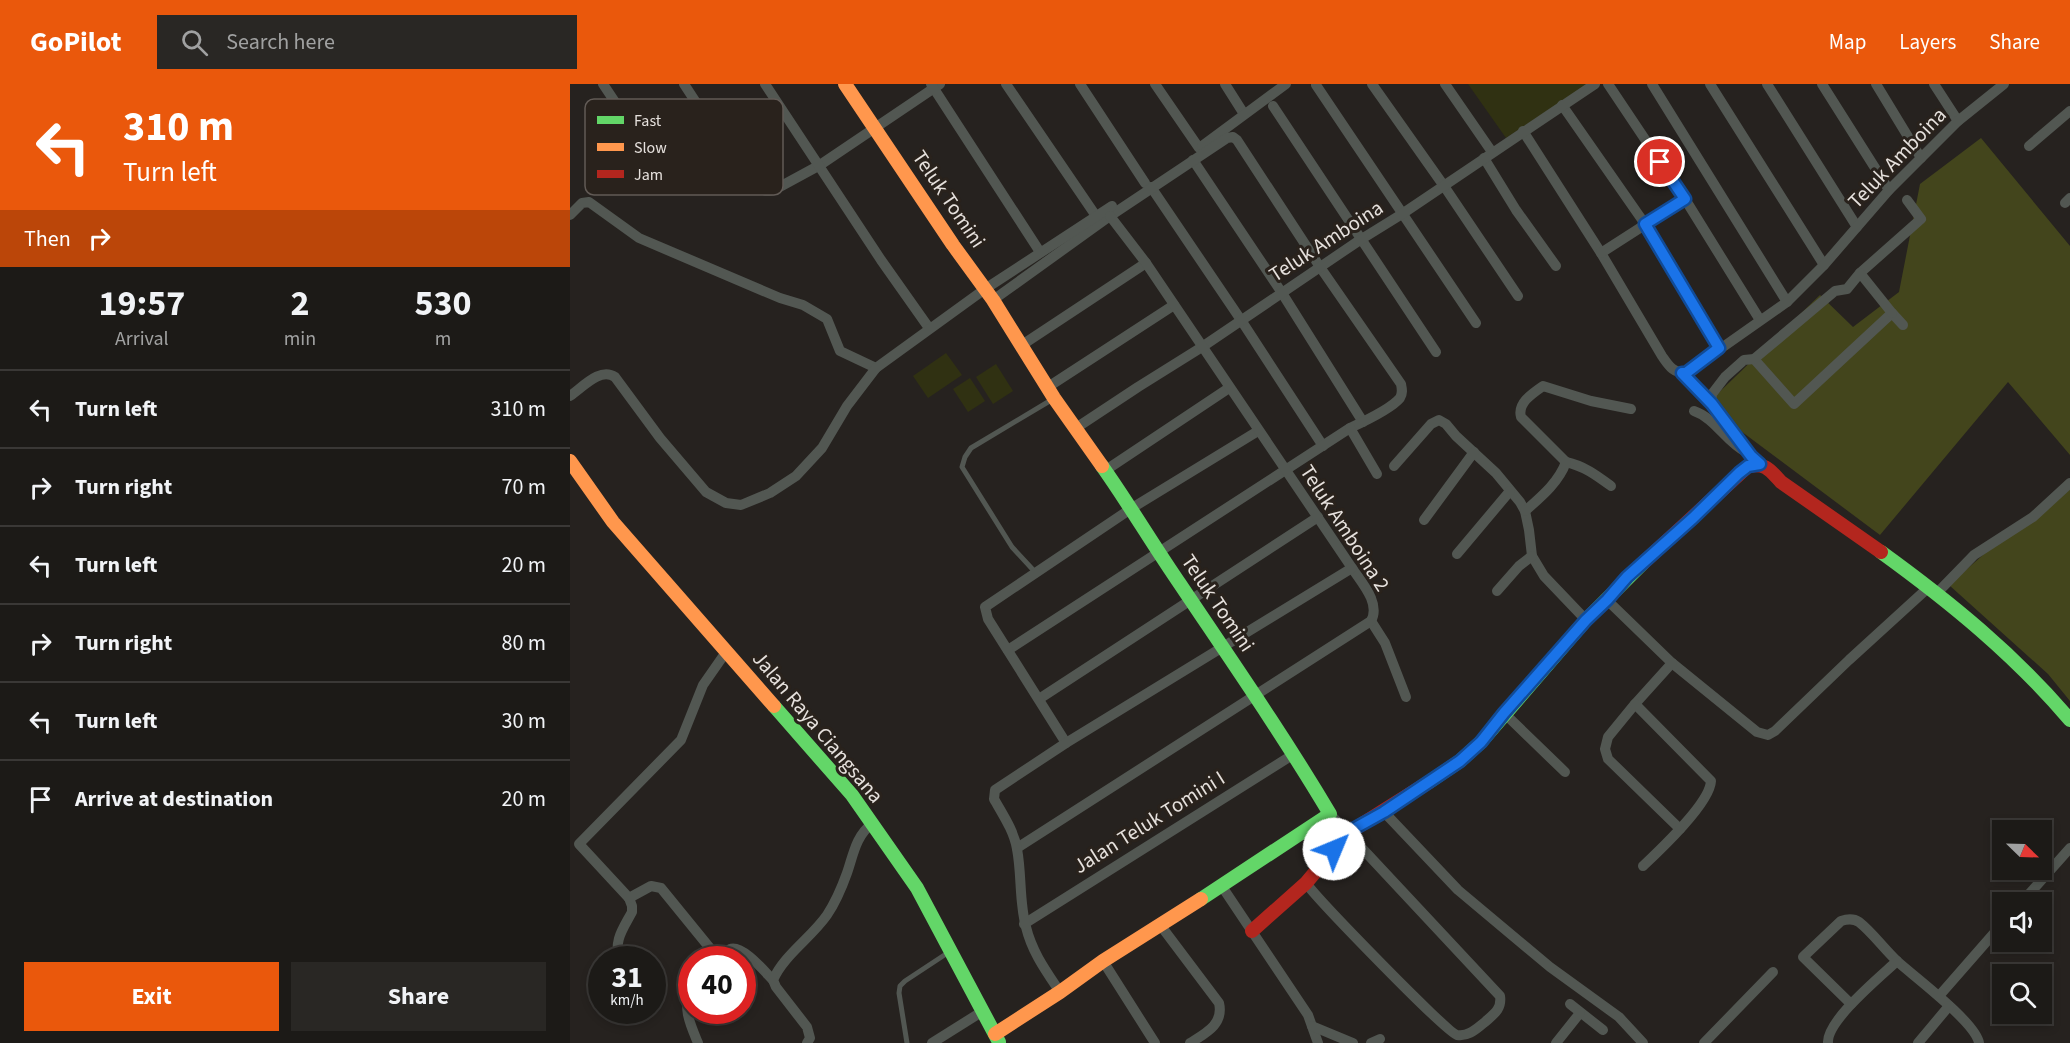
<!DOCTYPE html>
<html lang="en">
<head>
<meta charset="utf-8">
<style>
  :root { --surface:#1c1a17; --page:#292724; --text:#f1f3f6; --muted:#a0a1a1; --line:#3a3836; --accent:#ea580c }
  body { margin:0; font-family:"Source Sans 3",sans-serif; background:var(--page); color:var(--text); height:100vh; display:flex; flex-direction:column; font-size:22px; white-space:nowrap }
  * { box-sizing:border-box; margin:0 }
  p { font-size:20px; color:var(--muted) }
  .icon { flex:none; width:33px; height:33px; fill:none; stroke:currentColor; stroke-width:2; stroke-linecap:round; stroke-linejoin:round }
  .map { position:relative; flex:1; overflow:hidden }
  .sheet { display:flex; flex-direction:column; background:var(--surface); width:570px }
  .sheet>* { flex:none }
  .hud { background:#ea580c; color:#fff; overflow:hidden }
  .needle { width:39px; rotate:113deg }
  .fabs { position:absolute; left:1422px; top:736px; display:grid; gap:12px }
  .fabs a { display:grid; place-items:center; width:60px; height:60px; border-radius:0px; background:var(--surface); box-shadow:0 3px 9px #0003,0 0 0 2px var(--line); font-size:30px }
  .speed { position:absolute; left:18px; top:862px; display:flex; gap:12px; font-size:30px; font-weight:700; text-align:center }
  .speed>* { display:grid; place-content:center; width:78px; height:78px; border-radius:50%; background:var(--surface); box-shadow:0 3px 9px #0003,0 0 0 2px var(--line); line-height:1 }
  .speed small { font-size:15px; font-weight:400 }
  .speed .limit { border:9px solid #d22; background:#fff; color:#111 }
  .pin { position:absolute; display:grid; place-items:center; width:51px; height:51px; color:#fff; margin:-26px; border:3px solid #fff; border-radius:50%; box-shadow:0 2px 6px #0007 }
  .me { position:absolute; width:66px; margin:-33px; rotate:45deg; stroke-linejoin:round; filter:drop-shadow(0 0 4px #0008) }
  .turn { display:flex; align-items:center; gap:21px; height:126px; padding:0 24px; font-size:27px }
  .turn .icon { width:78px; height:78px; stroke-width:2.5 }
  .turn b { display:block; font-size:42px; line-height:51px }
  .then { display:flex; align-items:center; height:57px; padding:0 24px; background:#0003; gap:12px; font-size:22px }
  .eta { display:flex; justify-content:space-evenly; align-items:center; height:102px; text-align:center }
  .eta b { font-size:36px; font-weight:700; line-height:42px }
  .primary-button { display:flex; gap:12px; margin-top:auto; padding:12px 24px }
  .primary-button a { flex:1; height:69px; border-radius:0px; background:var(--accent); color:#fff; font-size:24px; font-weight:700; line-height:69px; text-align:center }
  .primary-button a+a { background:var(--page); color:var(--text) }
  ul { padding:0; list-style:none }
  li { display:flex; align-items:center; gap:18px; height:78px; padding:0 24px; border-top:2px solid var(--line) }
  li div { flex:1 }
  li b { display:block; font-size:22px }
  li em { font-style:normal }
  header { display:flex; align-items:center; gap:36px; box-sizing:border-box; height:84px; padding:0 30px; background:var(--accent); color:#fff }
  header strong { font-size:28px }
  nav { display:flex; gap:33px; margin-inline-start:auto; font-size:21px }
  .search { width:420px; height:54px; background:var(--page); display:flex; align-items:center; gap:15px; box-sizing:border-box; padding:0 21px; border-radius:0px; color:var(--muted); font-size:22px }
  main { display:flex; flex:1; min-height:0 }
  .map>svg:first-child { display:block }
</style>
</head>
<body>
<header>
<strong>GoPilot</strong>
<div class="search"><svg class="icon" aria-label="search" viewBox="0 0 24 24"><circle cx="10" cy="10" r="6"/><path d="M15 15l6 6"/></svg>Search here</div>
<nav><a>Map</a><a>Layers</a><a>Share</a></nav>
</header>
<main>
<section class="sheet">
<div class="hud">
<div class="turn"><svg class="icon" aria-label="left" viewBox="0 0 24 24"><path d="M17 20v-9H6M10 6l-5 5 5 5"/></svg><div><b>310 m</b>Turn left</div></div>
<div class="then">Then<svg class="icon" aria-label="right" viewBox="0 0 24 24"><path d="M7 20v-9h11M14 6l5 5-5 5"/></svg></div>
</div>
<div class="eta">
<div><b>19:57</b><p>Arrival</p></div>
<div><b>2</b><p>min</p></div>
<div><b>530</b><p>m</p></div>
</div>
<ul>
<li><svg class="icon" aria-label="left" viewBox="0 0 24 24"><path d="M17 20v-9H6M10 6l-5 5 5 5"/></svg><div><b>Turn left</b></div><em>310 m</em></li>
<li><svg class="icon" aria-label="right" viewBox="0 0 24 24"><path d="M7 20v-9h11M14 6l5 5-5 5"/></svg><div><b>Turn right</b></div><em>70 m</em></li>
<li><svg class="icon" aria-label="left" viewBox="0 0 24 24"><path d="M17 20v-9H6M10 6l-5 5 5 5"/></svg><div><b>Turn left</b></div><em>20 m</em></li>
<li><svg class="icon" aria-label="right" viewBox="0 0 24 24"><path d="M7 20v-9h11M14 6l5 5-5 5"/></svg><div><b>Turn right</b></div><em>80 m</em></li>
<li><svg class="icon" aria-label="left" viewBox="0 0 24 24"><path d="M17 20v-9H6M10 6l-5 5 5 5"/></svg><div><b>Turn left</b></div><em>30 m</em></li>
<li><svg class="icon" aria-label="arrive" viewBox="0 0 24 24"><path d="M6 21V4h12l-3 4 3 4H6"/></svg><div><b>Arrive at destination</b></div><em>20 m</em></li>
</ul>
<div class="primary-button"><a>Exit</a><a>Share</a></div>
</section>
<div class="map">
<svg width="1500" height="959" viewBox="0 0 1500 959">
  <rect width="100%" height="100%" fill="#26221f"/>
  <g fill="#303112">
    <path d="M898,0H1018L936,54Z"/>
    <path d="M376,269L392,291L358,314L343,292Z"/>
    <path d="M426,280L443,307L423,320L406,293Z"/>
    <path d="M400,294L415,317L398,328L383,305Z"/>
  </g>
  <g fill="#43451c">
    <path d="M1411,54L1500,162V371L1438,298L1310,451L1136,321L1250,211L1283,243L1329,208L1350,100Z"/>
    <path d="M1500,394V617L1478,590L1379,501Z"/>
  </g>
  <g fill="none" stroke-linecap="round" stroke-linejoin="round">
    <g stroke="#525752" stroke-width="5">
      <path d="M466,489L442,463L392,383L395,373L401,364L483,315"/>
      <path d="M337,959L329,909L330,902L335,897L379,868"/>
    </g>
    <g stroke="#525752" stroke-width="10">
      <path d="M33,0L67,51"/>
      <path d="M114,0L176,95C184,104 191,108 204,106L250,81L370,0"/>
      <path d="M195,0L311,176L359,244"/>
      <path d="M361,0L470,168"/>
      <path d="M436,0L526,132"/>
      <path d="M510,0L575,99"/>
      <path d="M585,0L629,64"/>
      <path d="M655,0L674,30"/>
      <path d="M802,0L874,102L948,212"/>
      <path d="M875,0L922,68"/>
      <path d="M1038,0L1115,115L1190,236"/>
      <path d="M1082,0L1217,218"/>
      <path d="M1140,0L1254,181"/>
      <path d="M1197,0L1287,143"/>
      <path d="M1252,0L1319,106"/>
      <path d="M1306,0L1351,74"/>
      <path d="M1364,0L1388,37"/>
      <path d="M746,1L906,239"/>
      <path d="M992,21L1075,140L1149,264"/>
      <path d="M703,22L866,268"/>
      <path d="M953,47L1031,169L1092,272C1099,282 1103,289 1116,289L1217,218L1254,181L1319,106L1388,37L1434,0"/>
      <path d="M632,62L716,0"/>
      <path d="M1459,62L1500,27"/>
      <path d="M914,74L946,126L986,182"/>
      <path d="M623,76L712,209L793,338"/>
      <path d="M581,103L671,236L753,362"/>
      <path d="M1495,119L1500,114"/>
      <path d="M0,131L12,119L19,118L69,154L210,214L233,221L257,235L270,267L306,284"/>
      <path d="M1031,169L1115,115"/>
      <path d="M1290,189L1351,135L1337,116"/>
      <path d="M423,216L540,132L657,54L663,53L667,56L750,183L831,300C832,305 833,309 830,314C821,325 793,338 780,344L438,566"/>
      <path d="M452,261L576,179"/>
      <path d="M1184,275L1224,320L1322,229L1333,241"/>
      <path d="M1112,289L1141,320"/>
      <path d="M478,303L604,221"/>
      <path d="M0,312C13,303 30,283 45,293L90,354L136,408L156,419L171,421L200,409L226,392L252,364L277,322L306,284L415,205L542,122"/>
      <path d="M1124,327C1145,334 1156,358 1176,368"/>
      <path d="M506,344L568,303L632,263L790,156L832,130L1025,0"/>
      <path d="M780,344L807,390"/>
      <path d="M1181,372L1141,320L1142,310L1155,293L1174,276L1184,275L1265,207L1277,205L1290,189L1322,229"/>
      <path d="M996,378C1014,382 1026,391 1041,402"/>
      <path d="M824,382L861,340L869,336L876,340L886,352L926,389L950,418L955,427L959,446L962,472L974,492L1016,536"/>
      <path d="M536,386L659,304"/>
      <path d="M955,427C971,413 989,398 996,378L951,333C947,319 963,309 973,302L1021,317L1061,325"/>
      <path d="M854,436L904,368"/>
      <path d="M887,470L940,407"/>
      <path d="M927,507L949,482L962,472"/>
      <path d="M1368,508L1404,471L1463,433L1500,399"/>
      <path d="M1037,516L1102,579L1187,648L1198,651L1205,647L1279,576L1359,503"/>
      <path d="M801,537L815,559L836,613"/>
      <path d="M1102,579L1065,620L1038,653L1035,665L1038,675L1110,745"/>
      <path d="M469,615L748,433"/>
      <path d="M1065,620L1141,697C1140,719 1090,766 1073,782"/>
      <path d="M934,629L995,688"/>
      <path d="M496,659L418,535L415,523L562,424L688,347"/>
      <path d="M814,728L888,806L980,883L1049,933L1073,959"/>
      <path d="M447,764L801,537C811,519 791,498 782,484L576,179L540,132"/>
      <path d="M736,799C748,816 877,949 887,951C899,953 907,944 915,938C924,930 932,925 930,912L760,730"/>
      <path d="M651,801L738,931L748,959"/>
      <path d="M1451,819L1500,764"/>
      <path d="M454,840L724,670"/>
      <path d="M591,842L649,919C654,940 636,949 620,959"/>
      <path d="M148,874C151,871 156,866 160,865C172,860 195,888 203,896"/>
      <path d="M50,876C43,857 53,845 62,828V822L59,814"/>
      <path d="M145,876L148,874L91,804L81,802L59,814L9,760L111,656L133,601L156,568"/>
      <path d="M533,877L585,959"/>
      <path d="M122,905C111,922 121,942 128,959"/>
      <path d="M490,908C476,887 462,868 456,843C449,818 452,791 447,765C444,747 433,731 424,715L425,706L496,659L782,484"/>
      <path d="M1369,912L1432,840"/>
      <path d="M1000,920L1033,946"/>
      <path d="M1281,920L1233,873L1271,837C1277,835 1283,834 1289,838C1303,849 1314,865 1328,878C1345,893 1406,939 1409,959"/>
      <path d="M742,942L783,959"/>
      <path d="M237,959L240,954L237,943L206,903L203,896C214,871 241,854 257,831C265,819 272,803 277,789C283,772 286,751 302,740"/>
      <path d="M362,959L413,927"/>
      <path d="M801,959L810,955"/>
      <path d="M986,959L1010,929"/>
      <path d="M1134,959L1203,888"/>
      <path d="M1258,959C1256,937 1311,892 1327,877"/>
      <path d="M1348,959L1379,922"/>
    </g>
    <g stroke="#63d668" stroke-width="14">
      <path d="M532,382C559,420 583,461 610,500C661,576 713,651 760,730L631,815"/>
      <path d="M1311,468C1380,518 1445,571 1500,636"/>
      <path d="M204,622L282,711L347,804L429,958"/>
      <path d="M859,698L890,677L911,658L1016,536L1073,479"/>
    </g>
    <g stroke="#ff974d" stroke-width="14">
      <path d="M275,0L383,161L423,216L484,314L532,382"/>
      <path d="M0,377L43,438L204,622"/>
      <path d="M425,950L490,908L533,877L631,815"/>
    </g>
    <g stroke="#b3261e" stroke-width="14">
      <path d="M1073,479L1178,382C1196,379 1199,385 1211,398L1311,468"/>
      <path d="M682,847L736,799L778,749L859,698"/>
    </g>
  </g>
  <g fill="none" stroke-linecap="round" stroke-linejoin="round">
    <g stroke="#114b97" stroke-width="15">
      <path id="route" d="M764,765L778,748L814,728L890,677L911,658L934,629L1016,536L1037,516L1057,493L1123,434L1169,389L1178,382L1190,380L1181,372L1142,320L1112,289H1116L1149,264L1075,140L1115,115L1090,78"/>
    </g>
    <use href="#route" stroke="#1a73e8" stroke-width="10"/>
  </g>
  <g text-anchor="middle" stroke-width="6" stroke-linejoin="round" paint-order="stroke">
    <g font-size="21" fill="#e6e1dd" stroke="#29221c">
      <text transform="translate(1327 74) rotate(-46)" y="7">Teluk Amboina</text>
      <text transform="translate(379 115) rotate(56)" y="7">Teluk Tomini</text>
      <text transform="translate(756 157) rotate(-33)" y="7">Teluk Amboina</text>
      <text transform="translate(775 444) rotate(57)" y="7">Teluk Amboina 2</text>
      <text transform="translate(648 519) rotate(56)" y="7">Teluk Tomini</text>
      <text transform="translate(248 643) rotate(50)" y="7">Jalan Raya Ciangsana</text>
      <text transform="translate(579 738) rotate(-32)" y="7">Jalan Teluk Tomini I</text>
    </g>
  </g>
  <rect x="15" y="15" width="198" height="96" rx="9" fill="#29221c" stroke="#625b56" stroke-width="1.5"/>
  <rect x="27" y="32" width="27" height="8" fill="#63d668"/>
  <rect x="27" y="59" width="27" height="8" fill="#ff974d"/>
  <rect x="27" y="86" width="27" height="8" fill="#b3261e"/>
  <g font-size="16" fill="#e6e1dd">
    <text x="64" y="42">Fast</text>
    <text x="64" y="69">Slow</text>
    <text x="64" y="96">Jam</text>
  </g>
</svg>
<div class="fabs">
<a><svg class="needle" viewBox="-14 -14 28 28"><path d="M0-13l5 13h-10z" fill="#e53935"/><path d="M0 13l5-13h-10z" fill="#a0a1a1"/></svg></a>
<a><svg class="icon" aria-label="sound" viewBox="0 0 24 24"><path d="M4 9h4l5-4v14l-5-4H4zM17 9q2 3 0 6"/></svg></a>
<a><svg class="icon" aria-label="search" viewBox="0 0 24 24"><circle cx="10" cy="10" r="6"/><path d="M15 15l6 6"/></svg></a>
</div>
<div class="speed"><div>31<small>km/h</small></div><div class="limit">40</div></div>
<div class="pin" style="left:1090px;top:78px;background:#d93025"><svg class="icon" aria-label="arrive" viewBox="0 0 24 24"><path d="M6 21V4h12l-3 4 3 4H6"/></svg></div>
<svg class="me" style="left:764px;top:765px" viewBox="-20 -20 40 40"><circle r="19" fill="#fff"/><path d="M0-13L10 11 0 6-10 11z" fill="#1a73e8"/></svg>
</div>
</main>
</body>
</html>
